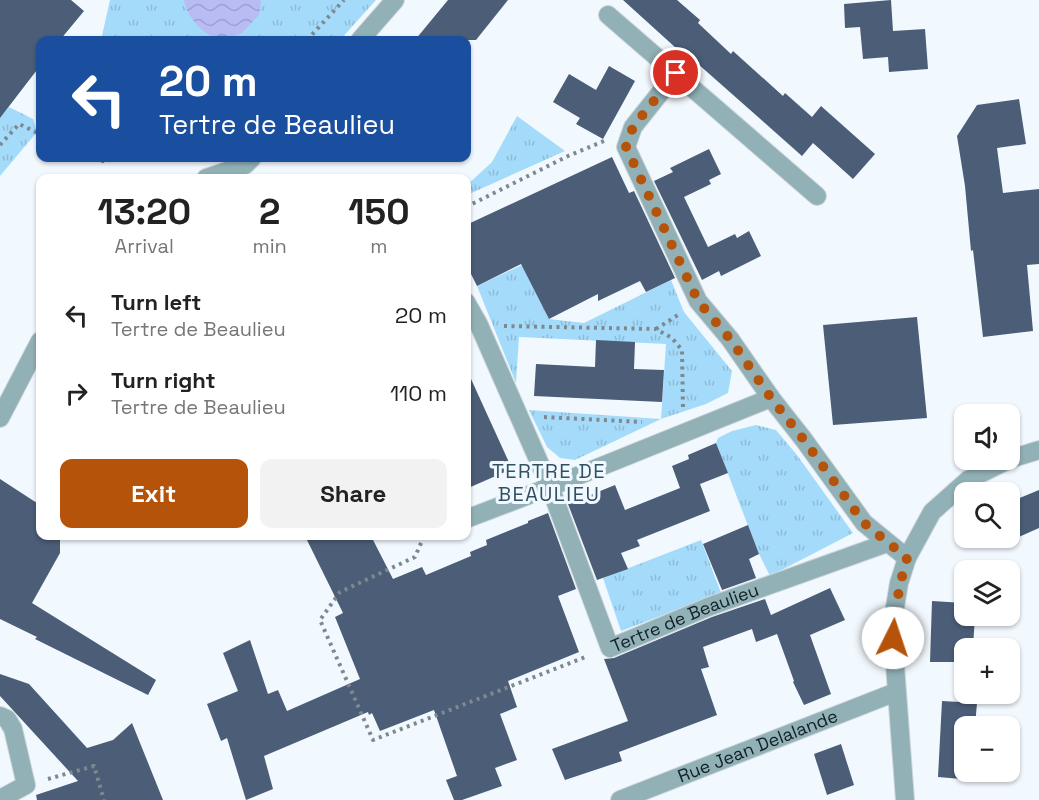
<!DOCTYPE html>
<html lang="en">
<head>
<meta charset="utf-8">
<style>
  :root { --surface:#fff; --page:#f2f2f2; --text:#222; --muted:#767676; --accent:#b45309 }
  body { margin:0; font-family:"Space Grotesk",sans-serif; background:var(--page); color:var(--text); height:100vh; display:flex; flex-direction:column; font-size:22px; white-space:nowrap }
  * { box-sizing:border-box; margin:0 }
  p { font-size:20px; color:var(--muted) }
  .icon { flex:none; width:33px; height:33px; fill:none; stroke:currentColor; stroke-width:2; stroke-linecap:round; stroke-linejoin:round }
  .map { position:relative; flex:1; overflow:hidden }
  .panel { position:absolute; left:36px; top:174px; width:435px; height:366px; display:flex; flex-direction:column; background:var(--surface); border-radius:12px; box-shadow:0 2px 4px #0004 }
  .panel>* { flex:none }
  .hud { position:absolute; left:36px; top:36px; width:435px; height:126px; border-radius:12px; box-shadow:0 2px 4px #0004; background:#1a4fa0; color:#fff; overflow:hidden }
  .fabs { position:absolute; left:954px; top:404px; display:grid; gap:12px }
  .fabs a { display:grid; place-items:center; width:66px; height:66px; border-radius:12px; background:var(--surface); box-shadow:0 2px 4px #0004; font-size:30px }
  .pin { position:absolute; display:grid; place-items:center; width:51px; height:51px; color:#fff; margin:-26px; border:3px solid #fff; border-radius:50%; box-shadow:0 2px 6px #0007 }
  .me { position:absolute; width:66px; margin:-33px; rotate:4deg; stroke-linejoin:round; filter:drop-shadow(0 0 4px #0008) }
  .turn { display:flex; align-items:center; gap:21px; height:126px; padding:0 24px; font-size:27px }
  .turn .icon { width:78px; height:78px; stroke-width:2.5 }
  .turn b { display:block; font-size:42px; line-height:51px }
  .eta { display:flex; justify-content:space-evenly; align-items:center; height:102px; text-align:center }
  .eta b { font-size:36px; font-weight:700; line-height:42px }
  .cta { display:flex; gap:12px; margin-top:auto; padding:12px 24px }
  .cta a { flex:1; height:69px; border-radius:12px; background:var(--accent); color:#fff; font-size:24px; font-weight:700; line-height:69px; text-align:center }
  .cta a+a { background:var(--page); color:var(--text) }
  ul { padding:0; list-style:none }
  li { display:flex; align-items:center; gap:18px; height:78px; padding:0 24px }
  li div { flex:1 }
  li b { display:block; font-size:22px }
  li em { font-style:normal }
  .map>svg:first-child { display:block }
</style>
</head>
<body>
<div class="map">
<svg width="1039" height="800" viewBox="0 0 1039 800">
  <defs>
    <pattern id="grass-tufts" width="24" height="20" patternUnits="userSpaceOnUse" patternTransform="scale(1.5)"><rect width="24" height="20" fill="#a5dbfa"/><path d="M3 7l-1-3M5 7V3M7 7l1-3M15 17l-1-3M17 17v-4M19 17l1-3" fill="none" stroke="#8dbcd6"/></pattern>
    <pattern id="water-waves" width="16" height="10" patternUnits="userSpaceOnUse" patternTransform="scale(1.5)"><rect width="16" height="10" fill="#b9bbf3"/><path d="M0 5q4-4 8 0t8 0" fill="none" stroke="#9ea0d0"/></pattern>
  </defs>
  <rect width="100%" height="100%" fill="#f2f9fe"/>
  <g fill="url(#grass-tufts)">
    <path d="M110,0H376L340,40H101Z"/>
    <path d="M9,107L33,119L37,132L0,176V117Z"/>
    <path d="M517,116L565,151L467,195V185L492,162Z"/>
    <path d="M522,265L549,319L584,323L671,280L684,312L732,371L728,393L706,404L661,419L575,460L560,458L547,447L529,410L661,419L666,344L519,337L516,383L477,286Z"/>
    <path d="M756,425L776,430L797,455L853,533L770,576L759,554L716,443L718,438L732,431Z"/>
    <path d="M701,540L721,593L621,631L603,578Z"/>
  </g>
  <path fill="url(#water-waves)" d="M184,0H261L259,15L242,33L224,40C218,38 210,36 205,32C195,25 186,12 184,0Z"/>
  <g fill="#4b5d77">
    <path d="M0,0H71L84,11L60,40H40V66L0,118Z"/>
    <path d="M448,0H508L476,40H415Z"/>
    <path d="M623,0H677L700,20L698,23L731,54L733,51L783,96L785,93L812,117L821,106L875,154L853,179L813,143L802,156L689,56L687,58Z"/>
    <path d="M891,0L893,31L925,29L928,69L889,72L888,57L863,59L860,27L845,28L844,4Z"/>
    <path d="M609,66L635,81L603,139L576,124L580,118L553,102L569,74L596,90Z"/>
    <path d="M1019,99L1026,144L997,148L1003,193L1039,189V264L1027,265L1033,331L983,337L973,250L971,251L965,186L957,136L977,105Z"/>
    <path d="M709,149L721,174L709,180L711,184L684,197L708,247L735,234L737,238L749,231L761,256L721,276L719,271L702,280L654,181L673,172L670,168Z"/>
    <path d="M612,157L629,193L634,191L675,278L646,292L640,281L598,301V294L549,319L521,264L477,286L466,264V225Z"/>
    <path d="M917,317L927,418L833,425L823,325Z"/>
    <path d="M596,340L635,342L634,369L664,370L662,402L534,396L536,364L595,367Z"/>
    <path d="M466,368L512,469L466,489Z"/>
    <path d="M716,443L728,473L700,484L710,511L637,540L640,546L621,553L628,569L597,580L568,504L615,485L625,510L680,488L672,466L689,459L688,455Z"/>
    <path d="M0,479L40,505V536H50L60,540V553L32,603L156,680L148,695L35,639L37,637L0,619Z"/>
    <path d="M1039,490V528L1010,541V502Z"/>
    <path d="M548,513L576,589L558,596L579,652L508,681L517,707L500,714L517,760L495,768L502,786L462,800H454L446,780L457,776L434,710L380,731L372,713L369,715L368,712L264,756L273,789L246,800L227,738L221,741L207,704L238,691L223,653L250,640L268,694L278,690L287,711L360,679L335,617L343,613L305,536H371L393,579L422,567L426,575L471,556L470,552L487,545L486,540L528,523V521Z"/>
    <path d="M748,525L759,554L749,559L756,578L722,590L703,544Z"/>
    <path d="M830,588L845,620L810,635L831,694L804,705L793,682L794,681L777,634L756,642L752,629L703,647L709,667L701,669L717,715L619,752L622,761L565,780L552,749L628,721L604,659L614,658L712,617L765,599L771,615Z"/>
    <path d="M932,601L964,603V615H975L973,648H964V662H930Z"/>
    <path d="M0,674L29,684L87,748L113,740L132,723L163,800H37L36,795L78,781L0,696Z"/>
    <path d="M942,701L977,703L975,726H964V771H973V780L938,777Z"/>
    <path d="M841,744L854,785L827,795L814,754Z"/>
  </g>
  <g fill="none" stroke-linecap="round" stroke-linejoin="round">
    <g stroke="#ced6dc" stroke-width="20">
      <g id="minor">
        <path d="M608,15L817,196"/>
        <path d="M360,40L395,0"/>
        <path d="M676,73L633,127L626,147L698,301L730,339L771,398L804,440L864,523L907,558"/>
        <path d="M206,178L245,165L252,158"/>
        <path id="s1" d="M466,302L479,325L550,487L610,648L708,607L887,543"/>
        <path d="M0,418L40,341"/>
        <path d="M466,519L550,487L771,398"/>
        <path d="M0,716L7,719L13,729L26,785L0,799"/>
        <path id="s2" d="M620,800L896,692"/>
        <path d="M905,800L893,638L895,607L899,583L907,558L932,512L968,480L1010,459L1039,450"/>
      </g>
    </g>
    <g stroke="#7e898f" stroke-width="4" stroke-dasharray="3 4.5" stroke-linecap="butt">
      <path d="M307,40L344,0"/>
      <path d="M0,145L19,124L40,134"/>
      <path d="M94,158L103,161L125,158"/>
      <path d="M466,207L568,156L604,141"/>
      <path d="M504,326L656,329L672,338L682,350L683,409"/>
      <path d="M656,329L678,315"/>
      <path d="M544,417L642,422"/>
      <path d="M424,536L415,557L340,592L320,620L373,740L588,656"/>
      <path d="M48,779L94,766L104,800"/>
    </g>
    <use href="#minor" stroke="#91b1b7" stroke-width="18"/>
  </g>
  <g fill="none" stroke-linecap="round" stroke-linejoin="round">
    <path stroke="#b45309" stroke-width="10" stroke-dasharray="0 18" d="M676,73L633,127L626,147L698,301L730,339L771,398L804,440L864,523L907,558C899,585 895,610 893,638"/>
  </g>
  <g text-anchor="middle" stroke-width="6" stroke-linejoin="round" paint-order="stroke">
    <g font-size="18" fill="#122027" stroke="#f2f9fe">
      <text dy="6" stroke="none"><textPath href="#s1" startOffset="456">Tertre de Beaulieu</textPath></text>
      <text dy="6" stroke="none"><textPath href="#s2" startOffset="148">Rue Jean Delalande</textPath></text>
    </g>
    <g font-size="20" letter-spacing="1.5" fill="#305163" stroke="#f2f9fe">
      <text x="549" y="478">TERTRE DE<tspan x="549" dy="23">BEAULIEU</tspan></text>
    </g>
  </g>
</svg>
<div class="fabs">
<a><svg class="icon" aria-label="sound" viewBox="0 0 24 24"><path d="M4 9h4l5-4v14l-5-4H4zM17 9q2 3 0 6"/></svg></a>
<a><svg class="icon" aria-label="search" viewBox="0 0 24 24"><circle cx="10" cy="10" r="6"/><path d="M15 15l6 6"/></svg></a>
<a><svg class="icon" aria-label="layers" viewBox="0 0 24 24"><path d="M12 4l9 5-9 5-9-5zM3 14l9 5 9-5"/></svg></a>
<a>+</a>
<a>−</a>
</div>
<div class="pin" style="left:676px;top:73px;background:#d93025"><svg class="icon" aria-label="arrive" viewBox="0 0 24 24"><path d="M6 21V4h12l-3 4 3 4H6"/></svg></div>
<svg class="me" style="left:893px;top:638px" viewBox="-20 -20 40 40"><circle r="19" fill="#fff"/><path d="M0-13L10 11 0 6-10 11z" fill="#b45309"/></svg>
<div class="hud">
<div class="turn"><svg class="icon" aria-label="left" viewBox="0 0 24 24"><path d="M17 20v-9H6M10 6l-5 5 5 5"/></svg><div><b>20 m</b>Tertre de Beaulieu</div></div>
</div>
<section class="panel">
<div class="eta">
<div><b>13:20</b><p>Arrival</p></div>
<div><b>2</b><p>min</p></div>
<div><b>150</b><p>m</p></div>
</div>
<ul>
<li><svg class="icon" aria-label="left" viewBox="0 0 24 24"><path d="M17 20v-9H6M10 6l-5 5 5 5"/></svg><div><b>Turn left</b><p>Tertre de Beaulieu</p></div><em>20 m</em></li>
<li><svg class="icon" aria-label="right" viewBox="0 0 24 24"><path d="M7 20v-9h11M14 6l5 5-5 5"/></svg><div><b>Turn right</b><p>Tertre de Beaulieu</p></div><em>110 m</em></li>
</ul>
<div class="cta"><a>Exit</a><a>Share</a></div>
</section>
</div>
</body>
</html>
